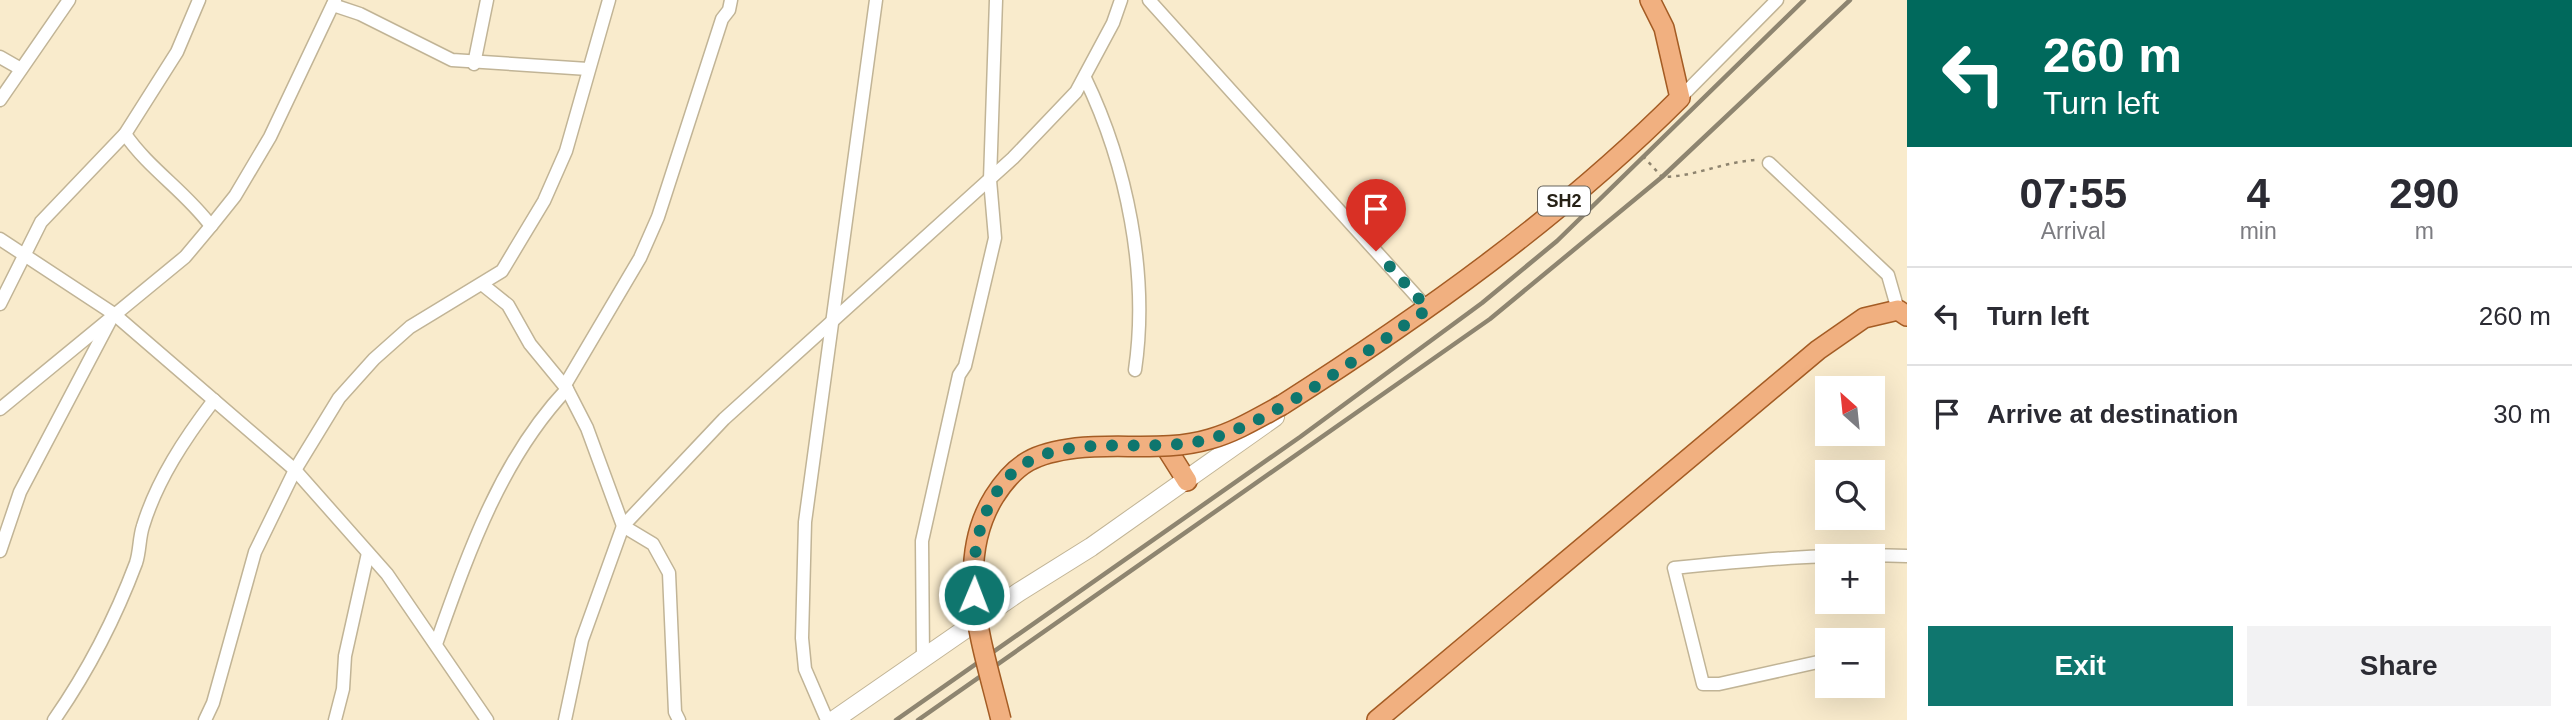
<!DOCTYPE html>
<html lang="en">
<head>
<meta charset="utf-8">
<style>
  :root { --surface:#fff; --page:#f2f2f3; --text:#2b2b33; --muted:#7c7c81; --line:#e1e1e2; --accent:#0f766e }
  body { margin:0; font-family:Helvetica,sans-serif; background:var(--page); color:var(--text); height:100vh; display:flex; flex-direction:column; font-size:26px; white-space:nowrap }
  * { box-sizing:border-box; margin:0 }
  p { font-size:23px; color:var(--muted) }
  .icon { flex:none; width:38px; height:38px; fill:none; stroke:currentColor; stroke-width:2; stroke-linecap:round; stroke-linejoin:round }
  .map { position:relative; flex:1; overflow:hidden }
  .drawer { display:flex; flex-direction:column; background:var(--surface); width:665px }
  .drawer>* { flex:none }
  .banner { background:#00695c; color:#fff; overflow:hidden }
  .needle { width:46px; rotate:333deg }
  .controls { position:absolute; left:1815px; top:376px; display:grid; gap:14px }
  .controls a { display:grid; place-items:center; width:70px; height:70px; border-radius:0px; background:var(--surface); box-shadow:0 7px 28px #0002; font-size:35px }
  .pin { position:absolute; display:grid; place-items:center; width:60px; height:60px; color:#fff; margin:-72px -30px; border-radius:50% 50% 50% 0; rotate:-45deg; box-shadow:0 0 7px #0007 }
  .pin .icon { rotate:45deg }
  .me { position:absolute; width:77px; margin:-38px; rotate:1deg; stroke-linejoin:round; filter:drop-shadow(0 0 5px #0008) }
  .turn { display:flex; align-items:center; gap:24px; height:147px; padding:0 21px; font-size:32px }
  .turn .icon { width:91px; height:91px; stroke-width:2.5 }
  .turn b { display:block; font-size:49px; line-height:60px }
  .eta { display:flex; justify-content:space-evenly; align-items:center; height:119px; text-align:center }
  .eta b { font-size:42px; font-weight:600; line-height:49px }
  .primary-button { display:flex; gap:14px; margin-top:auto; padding:14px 21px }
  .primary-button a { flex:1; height:80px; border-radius:0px; background:var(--accent); color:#fff; font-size:28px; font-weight:600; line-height:80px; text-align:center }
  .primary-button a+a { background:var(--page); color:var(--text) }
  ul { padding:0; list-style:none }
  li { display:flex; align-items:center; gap:21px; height:98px; padding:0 21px; border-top:2px solid var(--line) }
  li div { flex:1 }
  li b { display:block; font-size:26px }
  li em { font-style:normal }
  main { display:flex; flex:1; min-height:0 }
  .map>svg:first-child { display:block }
</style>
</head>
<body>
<main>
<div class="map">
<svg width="1907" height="720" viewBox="0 0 1907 720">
  <rect width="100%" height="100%" fill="#f9ebcc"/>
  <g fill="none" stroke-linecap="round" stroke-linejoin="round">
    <g stroke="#c1b496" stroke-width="15">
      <g id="minor">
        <path d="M1149,0L1428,309"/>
        <path d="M333,5L360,14L452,60L588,69"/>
        <path d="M0,57L21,69"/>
        <path d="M474,64L487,0"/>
        <path d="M1085,78C1127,165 1149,274 1135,370"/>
        <path d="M1680,98L1777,0"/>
        <path d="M0,100L69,0"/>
        <path d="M125,134C149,169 186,192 211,226"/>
        <path d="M1769,163L1888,275L1898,310"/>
        <path d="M0,239L114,314L295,470L387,574L487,720"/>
        <path d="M483,285L508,305L530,344L567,389L587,428L623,526L653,544L669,573L675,712L679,720"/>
        <path d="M0,304L41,222L125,134L177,52L199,0"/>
        <path d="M565,385L640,258L658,217L722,19L729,10L731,0"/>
        <path d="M0,409L185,257L211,226L235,196L270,137L335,0"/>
        <path d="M0,551L20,492L110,321"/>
        <path d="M436,644C468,554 500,460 567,389"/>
        <path d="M923,659L922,541L959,375L965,366L995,238L990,180L996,0"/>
        <path d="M1827,660L1719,684H1703L1674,568C1752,560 1829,553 1907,556"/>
        <path d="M54,720C88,671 115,619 136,563C140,551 139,538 143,526C157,480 185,438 214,400"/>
        <path d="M205,720L213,703L255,552L295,470L339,398L374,359L410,327L502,271L544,201L566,151L609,0"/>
        <path d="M335,720L343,689L345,656L368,553"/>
        <path d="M565,720L582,640L623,526L724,419L1013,158L1076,92L1113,23L1121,0"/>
        <path d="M827,720L805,669L802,638L805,522L876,0"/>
      </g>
    </g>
    <g stroke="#c1b496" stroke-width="20">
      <path id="secondary" d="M834,720L1019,592L1091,547L1275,417"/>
    </g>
    <g stroke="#a45c24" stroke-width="22">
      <g id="primary">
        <path d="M1282,405C1423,315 1561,217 1680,98L1664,28L1650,0"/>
        <path d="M1165,446L1187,481"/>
        <path d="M1377,720L1818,350L1864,318L1898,310L1907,316"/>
      </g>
    </g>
    <path stroke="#8e846f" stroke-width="2.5" stroke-dasharray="3.5 5" stroke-linecap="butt" d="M1643,156L1662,177C1694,177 1723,162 1755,160"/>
    <use href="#minor" stroke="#fff" stroke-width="12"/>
    <use href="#secondary" stroke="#fff" stroke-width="18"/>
    <use href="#primary" stroke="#f1b080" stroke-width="19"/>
    <g stroke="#8e8570" stroke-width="4.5">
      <path d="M896,720L1300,437L1482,303L1557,241L1804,0"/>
      <path d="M918,720L1490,319L1662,177L1850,0"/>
    </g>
    <g stroke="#a45c24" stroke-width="22" stroke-linecap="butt">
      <path id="primary-bridge" d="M1001,720C984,649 952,565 994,497C1016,462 1036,453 1076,448C1120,443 1167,452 1210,439C1235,432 1258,418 1282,405"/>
    </g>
    <use href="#primary-bridge" stroke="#f1b080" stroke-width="19"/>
  </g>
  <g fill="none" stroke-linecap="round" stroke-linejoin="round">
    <path stroke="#0f766e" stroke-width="12" stroke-dasharray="0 21.6" d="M974,595C973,557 976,526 996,493C1040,421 1140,458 1209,439C1275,422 1369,349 1428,309L1376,251"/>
  </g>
  <g text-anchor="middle" stroke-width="7" stroke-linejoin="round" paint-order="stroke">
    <rect fill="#fff" stroke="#67645c" stroke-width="2" x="1538" y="186.5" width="52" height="29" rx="5"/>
    <g font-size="18" font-weight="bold" fill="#262116">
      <text x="1564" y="207">SH2</text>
    </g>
  </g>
</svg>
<div class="controls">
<a><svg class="needle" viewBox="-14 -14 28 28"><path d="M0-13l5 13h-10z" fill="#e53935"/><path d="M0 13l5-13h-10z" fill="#7c7c81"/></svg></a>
<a><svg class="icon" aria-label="search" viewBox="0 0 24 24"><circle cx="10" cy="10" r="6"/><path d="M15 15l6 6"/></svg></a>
<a>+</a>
<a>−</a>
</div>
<div class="pin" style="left:1376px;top:251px;background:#d93025"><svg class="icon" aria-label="arrive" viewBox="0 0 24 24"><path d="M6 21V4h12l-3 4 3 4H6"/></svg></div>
<svg class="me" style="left:974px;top:595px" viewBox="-20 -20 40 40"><circle r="17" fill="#0f766e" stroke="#fff" stroke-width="3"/><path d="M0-11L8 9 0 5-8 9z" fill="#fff"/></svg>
</div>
<section class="drawer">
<div class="banner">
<div class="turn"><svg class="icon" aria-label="left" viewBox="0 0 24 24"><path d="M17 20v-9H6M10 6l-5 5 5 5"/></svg><div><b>260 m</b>Turn left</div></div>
</div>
<div class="eta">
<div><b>07:55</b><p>Arrival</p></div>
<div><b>4</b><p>min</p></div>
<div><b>290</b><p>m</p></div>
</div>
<ul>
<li><svg class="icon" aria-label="left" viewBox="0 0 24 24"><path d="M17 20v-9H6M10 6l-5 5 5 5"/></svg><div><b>Turn left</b></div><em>260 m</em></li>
<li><svg class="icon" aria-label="arrive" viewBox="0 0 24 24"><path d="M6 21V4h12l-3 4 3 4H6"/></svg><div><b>Arrive at destination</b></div><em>30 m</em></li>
</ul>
<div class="primary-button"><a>Exit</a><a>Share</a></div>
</section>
</main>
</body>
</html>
